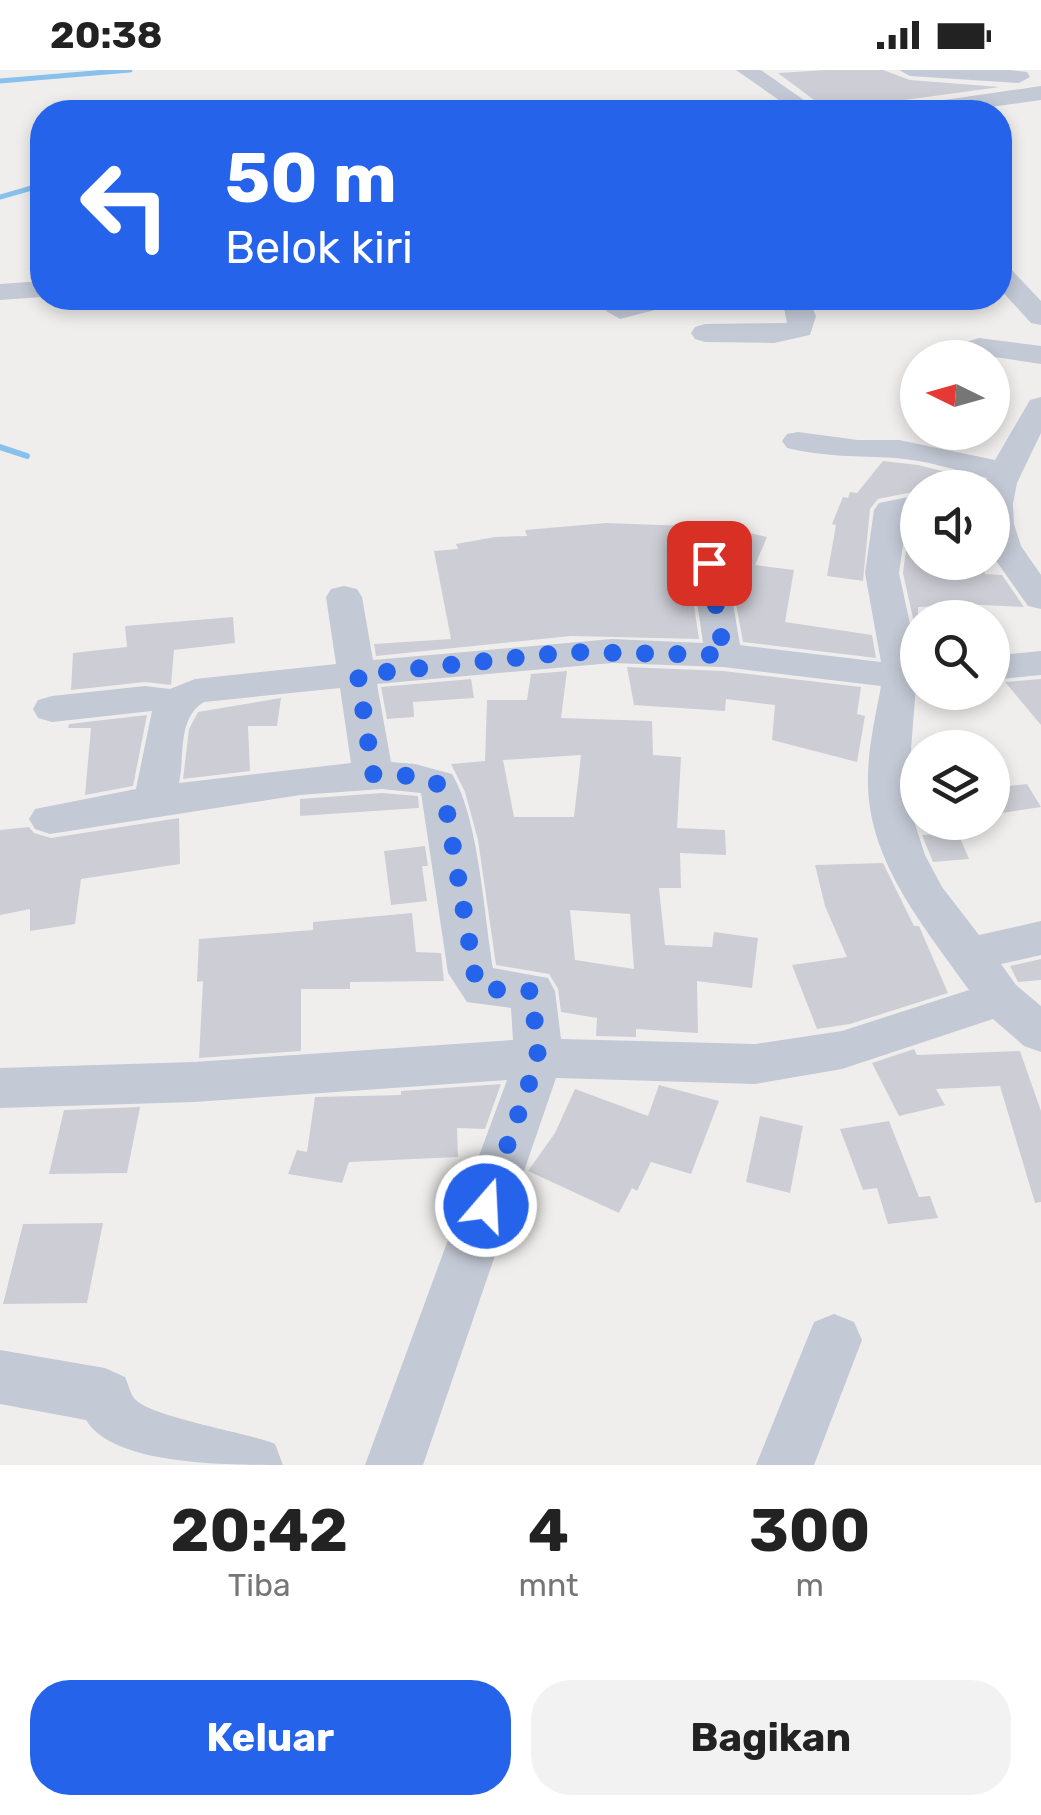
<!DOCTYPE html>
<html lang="id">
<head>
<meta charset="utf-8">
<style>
  :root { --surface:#fff; --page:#f2f2f2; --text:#222; --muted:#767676; --accent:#2563eb }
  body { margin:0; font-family:Rubik,sans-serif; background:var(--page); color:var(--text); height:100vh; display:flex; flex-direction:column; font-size:38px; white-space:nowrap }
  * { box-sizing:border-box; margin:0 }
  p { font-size:32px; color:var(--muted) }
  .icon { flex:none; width:55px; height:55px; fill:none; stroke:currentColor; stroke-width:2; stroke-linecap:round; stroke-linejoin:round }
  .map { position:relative; height:1395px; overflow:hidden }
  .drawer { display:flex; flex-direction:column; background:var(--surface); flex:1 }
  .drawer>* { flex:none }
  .top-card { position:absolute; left:30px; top:30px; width:982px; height:210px; border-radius:40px; box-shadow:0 5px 15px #0003; background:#2563eb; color:#fff; overflow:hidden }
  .needle { width:65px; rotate:275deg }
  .buttons { position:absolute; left:900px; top:270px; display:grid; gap:20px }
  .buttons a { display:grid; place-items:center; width:110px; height:110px; border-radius:50%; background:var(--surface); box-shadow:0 5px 15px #0003; font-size:50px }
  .pin { position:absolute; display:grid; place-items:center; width:85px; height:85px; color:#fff; margin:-42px; border-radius:20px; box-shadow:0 5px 15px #0006 }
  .me { position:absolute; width:110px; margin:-55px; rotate:19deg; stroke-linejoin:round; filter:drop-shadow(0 0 8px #0008) }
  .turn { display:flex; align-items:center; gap:35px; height:210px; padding:0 30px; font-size:45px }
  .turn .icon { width:130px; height:130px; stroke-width:2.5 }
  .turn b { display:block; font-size:70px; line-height:85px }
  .eta { display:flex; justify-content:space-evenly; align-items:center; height:170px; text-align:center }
  .eta b { font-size:60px; font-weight:700; line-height:70px }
  .cta { display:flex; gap:20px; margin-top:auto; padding:20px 30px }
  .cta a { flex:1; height:115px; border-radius:40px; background:var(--accent); color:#fff; font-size:40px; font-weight:700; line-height:115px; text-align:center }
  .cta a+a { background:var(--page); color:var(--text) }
  .status { display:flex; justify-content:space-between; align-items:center; height:70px; padding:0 50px; background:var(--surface); direction:ltr }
  .status svg { height:28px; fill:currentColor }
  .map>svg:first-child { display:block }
</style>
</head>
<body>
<div class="status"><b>20:38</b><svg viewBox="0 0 49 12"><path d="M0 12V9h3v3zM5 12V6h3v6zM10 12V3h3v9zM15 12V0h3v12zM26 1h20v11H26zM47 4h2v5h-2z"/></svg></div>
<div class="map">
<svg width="1041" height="1395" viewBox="0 0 1041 1395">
  <rect width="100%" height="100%" fill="#f0eeed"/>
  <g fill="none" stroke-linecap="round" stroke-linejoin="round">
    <g stroke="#88c1eb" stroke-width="5">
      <path d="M0,11L130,0"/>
      <path d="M0,127L42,115"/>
    </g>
    <path stroke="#88c1eb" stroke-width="6" d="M0,377L27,386"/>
  </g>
  <g fill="#cdced5" fill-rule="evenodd">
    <path d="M827,0H883L910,10L1000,17L897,31L903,35L896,40L830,42L778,3Z"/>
    <path d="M883,391L918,395L982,411L980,418H918V421L878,429L870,439L863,511L827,506L836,455L832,454L843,427L848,428L850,422L857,423Z"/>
    <path d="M918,449V492H984L985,504L1002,505L1024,537L941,533L942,536L918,537V571L903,503L910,450Z"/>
    <path d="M606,453L687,456L683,463L699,569L571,566L376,586L374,574L451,569L434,481L458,479L456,474L495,467L527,466L525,460Z"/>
    <path d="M722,457L767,467L755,495L794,500L785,552L872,565L876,588L743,572Z"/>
    <path d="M233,547L235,573L174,580L171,615L145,612L71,620L73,583L127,577L125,556Z"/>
    <path d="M627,597L723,601L861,617L857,644L865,646L857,692L772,670L775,635L726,629L725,641L634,635Z"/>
    <path d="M567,601L561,648L652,651L653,685L681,687L677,758L725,760L726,785L680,783L681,818H659L665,875L712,877L714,862L758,868L752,918L697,911L698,963L636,959V967L596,966L597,948L561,942L558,919L549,904L496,895L478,770L465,722L451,694L485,691L487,630H527L531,604ZM581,685L574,747H514L503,690ZM570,840L630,844L634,899L575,890Z"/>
    <path d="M471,609L474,628L413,632L414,647L387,649L381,617Z"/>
    <path d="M1041,609V655L1005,612Z"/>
    <path d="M281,628L277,656H248L250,701L183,709L189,659L198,642Z"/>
    <path d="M147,645L133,716L85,725L91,658H68L69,654Z"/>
    <path d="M1027,714L1041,737L1002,743L992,718Z"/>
    <path d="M382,723L418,726L419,738L300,746V729Z"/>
    <path d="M179,748L180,794L81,809L75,854L30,861V839L0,845V760L29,757L34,763L51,768Z"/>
    <path d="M958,763L969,789L933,792L922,765Z"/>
    <path d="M425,776L428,796H422L427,831L391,835L384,781Z"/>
    <path d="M883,793L914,856H919L948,923L850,954L817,959L792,895L847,887L825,836L815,795Z"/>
    <path d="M412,843L416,882L441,883L444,911L350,912V919H301V981L199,988L203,911L197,912L199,869L313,860V852Z"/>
    <path d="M1041,889V910L1018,912L1010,896Z"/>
    <path d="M914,979L917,985L1020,981L1041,1041V1132L1035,1133L1000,1016L936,1019L945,1035L899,1046L872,993Z"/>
    <path d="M501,1014L485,1059L457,1058L458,1087L349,1092L342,1113L288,1104L297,1080L307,1082L315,1027L401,1025V1021Z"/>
    <path d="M659,1015L719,1031L691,1104L651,1092L637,1121L632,1118L619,1143L528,1101L555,1063L575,1019L648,1046Z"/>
    <path d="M140,1037L127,1103L49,1104L64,1040Z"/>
    <path d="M760,1046L803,1056L790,1123L746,1112Z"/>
    <path d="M889,1051L919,1127L930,1126L938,1148L888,1154L877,1118L863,1120L840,1059Z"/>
    <path d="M103,1153L87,1233L3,1234L23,1154Z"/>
  </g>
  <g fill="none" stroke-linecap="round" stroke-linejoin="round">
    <g fill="#c3c9d5" fill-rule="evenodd">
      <path d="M736,0H761L821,42H796Z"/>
      <path d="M899,0H1010L1027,2L1030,7L1019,13L910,6Z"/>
      <path d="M1041,16V30L953,42H899L910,35Z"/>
      <path d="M1000,195L1009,197L1041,231V255L1031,253L1000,219Z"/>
      <path d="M42,211V227L0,230V214Z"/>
      <path d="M639,228H682L678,234L620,249L606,241L610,235Z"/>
      <path d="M782,228H808L816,246L810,265L774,273L705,272L695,269L691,263L695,257L705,254L787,253Z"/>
      <path d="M979,268L1041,276V294L969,283L965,277L969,271Z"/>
      <path d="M1041,327V363L1017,413L1013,434L1014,454L1021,476L1041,505V539L1028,536L992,485V418H984L987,408C958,401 926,390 895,388C859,386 823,387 787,378L782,371L787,364L798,362L858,370H899L995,390L1030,330Z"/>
      <path d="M918,425V445L907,447L899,503L918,591L908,717L914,751L925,785L942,817L979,865L1041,851V885L1001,894L1016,915L1041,936V982L1024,976L993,949L842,999L755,1014L556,1008L423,1395H365L507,1010L194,1032L0,1038V998L194,992L513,970L511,938L467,932L448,903L421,723L382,719L300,725L50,764L35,759L29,749L35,739L136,719L152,641L52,652L38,648L33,639L38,630L52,626L145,616L170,619L195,609L336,594L326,527L331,519L344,516L357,519L362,527L373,590L612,569L703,573L687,462L692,455H716L721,462L740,575L881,592L865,503L874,440L879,433ZM612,593L723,597L881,616C875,649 867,682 868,716C870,794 926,859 969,920L842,961L755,974L561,969L555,921L548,908L493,898C484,845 479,749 452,704L415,694L391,692L377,614ZM340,618L351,693L179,713C185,686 177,648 204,632Z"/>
      <path d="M1041,581V605L992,610V586Z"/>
      <path d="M834,1244L854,1252L862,1270L814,1395H756L814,1252Z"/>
      <path d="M0,1280L105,1298L125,1307C128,1313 130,1323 134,1328C148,1347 246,1362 275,1374L283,1395C224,1395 113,1395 86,1350L0,1334Z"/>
    </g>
  </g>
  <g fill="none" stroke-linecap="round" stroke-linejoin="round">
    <path stroke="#2563eb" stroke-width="18" stroke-dasharray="0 32.4" d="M486,1136L538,988L532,921L483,919L476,912L447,742L438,714L412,706L373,704L358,605L569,582L724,585L709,493"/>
  </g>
</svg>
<div class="buttons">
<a><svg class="needle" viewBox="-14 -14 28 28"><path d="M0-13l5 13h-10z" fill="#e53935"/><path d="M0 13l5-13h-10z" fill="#767676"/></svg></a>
<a><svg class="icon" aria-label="sound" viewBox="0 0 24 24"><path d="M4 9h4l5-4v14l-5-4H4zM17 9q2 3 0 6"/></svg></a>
<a><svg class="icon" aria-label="search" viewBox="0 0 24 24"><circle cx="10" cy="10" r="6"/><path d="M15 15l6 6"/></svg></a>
<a><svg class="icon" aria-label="layers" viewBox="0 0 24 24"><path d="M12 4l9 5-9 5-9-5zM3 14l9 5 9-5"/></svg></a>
</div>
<div class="pin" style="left:709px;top:493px;background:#d93025"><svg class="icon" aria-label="arrive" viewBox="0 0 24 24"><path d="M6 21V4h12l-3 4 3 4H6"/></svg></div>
<svg class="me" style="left:486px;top:1136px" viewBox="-20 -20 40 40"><circle r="17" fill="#2563eb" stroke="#fff" stroke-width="3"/><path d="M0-11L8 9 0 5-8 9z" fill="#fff"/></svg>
<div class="top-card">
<div class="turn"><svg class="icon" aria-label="left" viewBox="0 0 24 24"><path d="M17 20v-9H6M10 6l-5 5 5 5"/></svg><div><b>50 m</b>Belok kiri</div></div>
</div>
</div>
<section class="drawer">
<div class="eta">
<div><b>20:42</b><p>Tiba</p></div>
<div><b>4</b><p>mnt</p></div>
<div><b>300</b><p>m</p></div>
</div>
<div class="cta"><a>Keluar</a><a>Bagikan</a></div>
</section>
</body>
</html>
